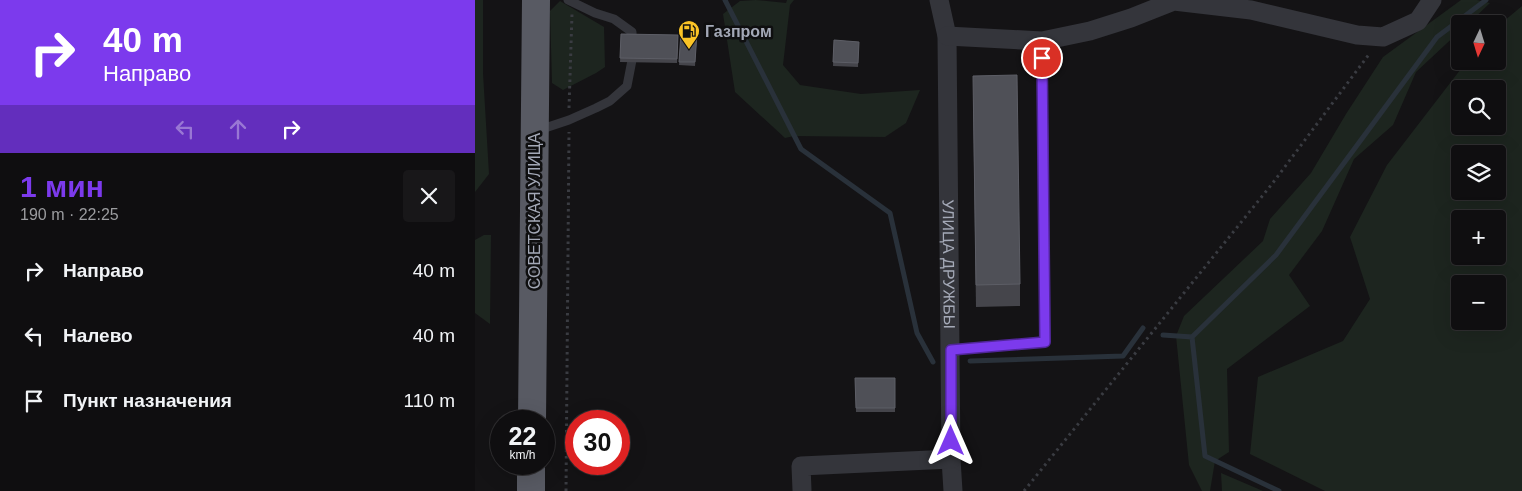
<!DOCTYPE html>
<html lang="ru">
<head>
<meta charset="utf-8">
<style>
  :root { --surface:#0f0e10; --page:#181719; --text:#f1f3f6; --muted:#9b9c9f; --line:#2f2e30; --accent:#7c3aed }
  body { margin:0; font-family:Arial,sans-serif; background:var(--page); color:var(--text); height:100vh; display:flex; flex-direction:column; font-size:19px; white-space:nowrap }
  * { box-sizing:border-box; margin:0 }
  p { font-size:16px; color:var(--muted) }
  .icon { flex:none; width:28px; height:28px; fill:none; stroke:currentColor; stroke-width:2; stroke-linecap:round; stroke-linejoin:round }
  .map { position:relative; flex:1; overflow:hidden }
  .panel { display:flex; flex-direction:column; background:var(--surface); width:475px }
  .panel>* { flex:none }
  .hud { background:#7c3aed; color:#fff; overflow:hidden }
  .needle { width:32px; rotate:184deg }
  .fabs { position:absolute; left:976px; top:15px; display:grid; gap:10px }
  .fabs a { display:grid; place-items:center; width:55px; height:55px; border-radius:5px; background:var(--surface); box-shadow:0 5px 20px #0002,0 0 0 1px var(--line); font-size:25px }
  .speed { position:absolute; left:15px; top:410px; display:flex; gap:10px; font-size:25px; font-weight:700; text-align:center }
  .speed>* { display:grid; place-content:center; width:65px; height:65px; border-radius:50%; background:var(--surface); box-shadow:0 5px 20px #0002,0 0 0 1px var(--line); line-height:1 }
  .speed small { font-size:12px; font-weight:400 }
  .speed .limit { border:8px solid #d22; background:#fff; color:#111 }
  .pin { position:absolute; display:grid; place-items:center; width:42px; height:42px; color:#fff; margin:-21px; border:2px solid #fff; border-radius:50%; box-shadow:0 1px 5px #0007 }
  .me { position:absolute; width:55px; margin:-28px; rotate:0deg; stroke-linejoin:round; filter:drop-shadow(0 0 4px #0008) }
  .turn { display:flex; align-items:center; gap:18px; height:105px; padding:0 20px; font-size:22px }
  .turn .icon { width:65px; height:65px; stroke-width:2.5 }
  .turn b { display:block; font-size:35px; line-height:42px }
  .lanes { display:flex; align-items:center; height:48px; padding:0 20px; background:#0003; justify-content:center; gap:25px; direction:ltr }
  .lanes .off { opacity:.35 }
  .round { display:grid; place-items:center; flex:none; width:52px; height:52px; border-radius:5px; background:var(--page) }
  .overview { display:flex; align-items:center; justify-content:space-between; height:85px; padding:0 20px }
  h1 { font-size:30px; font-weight:700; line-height:38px; color:var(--accent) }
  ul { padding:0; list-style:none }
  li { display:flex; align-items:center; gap:15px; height:65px; padding:0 20px }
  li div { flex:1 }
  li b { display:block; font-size:19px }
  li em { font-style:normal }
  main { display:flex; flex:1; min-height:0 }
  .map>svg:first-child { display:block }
</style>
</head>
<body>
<main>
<section class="panel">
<div class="hud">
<div class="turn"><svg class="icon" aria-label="right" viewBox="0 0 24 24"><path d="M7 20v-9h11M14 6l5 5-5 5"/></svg><div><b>40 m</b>Направо</div></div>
<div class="lanes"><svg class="icon off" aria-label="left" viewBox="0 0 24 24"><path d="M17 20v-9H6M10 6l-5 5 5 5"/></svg><svg class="icon off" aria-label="ahead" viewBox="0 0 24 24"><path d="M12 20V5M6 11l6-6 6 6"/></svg><svg class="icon" aria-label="right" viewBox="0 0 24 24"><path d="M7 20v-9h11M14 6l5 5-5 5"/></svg></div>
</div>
<div class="overview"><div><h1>1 мин</h1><p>190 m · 22:25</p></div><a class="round"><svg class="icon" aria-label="close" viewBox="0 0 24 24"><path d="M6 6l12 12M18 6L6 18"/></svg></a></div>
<ul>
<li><svg class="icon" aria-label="right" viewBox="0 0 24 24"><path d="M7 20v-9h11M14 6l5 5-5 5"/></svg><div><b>Направо</b></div><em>40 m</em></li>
<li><svg class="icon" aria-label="left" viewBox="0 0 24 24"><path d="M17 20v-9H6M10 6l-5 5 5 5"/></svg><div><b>Налево</b></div><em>40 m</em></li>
<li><svg class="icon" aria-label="arrive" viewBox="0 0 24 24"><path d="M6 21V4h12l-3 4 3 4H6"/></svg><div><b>Пункт назначения</b></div><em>110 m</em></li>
</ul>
</section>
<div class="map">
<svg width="1047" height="491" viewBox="0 0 1047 491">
  <rect width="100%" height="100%" fill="#141315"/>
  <g fill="#1d251f" fill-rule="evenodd">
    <path d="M0,0H8V73L14,174L0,192Z"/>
    <path d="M281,0L311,3L312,0H319L315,5L308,65L325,85L386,94L445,90L431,123L410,137L319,136L310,138L260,92L248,14L265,1Z"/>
    <path d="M986,0H1002L1015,3L993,24H985V31L941,72L918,125L879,159L847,231L814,275L835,306L752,369L754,452L740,461L735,491H727L714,465L701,336L709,316L788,241L795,219L836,173L871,114L908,57Z"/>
    <path d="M85,1L129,27L130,67L121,73L88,90L77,83L75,11Z"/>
    <path d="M1047,6V491H850L775,454L783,377L868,341L895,299L875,237L912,165L992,61H1022L1023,26ZM985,89H1022V126H985ZM985,154H1022V191H985ZM985,219H1022V256H985ZM985,284H1022V321H985Z"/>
    <path d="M9,235H16L15,324L0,313V240Z"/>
    <path d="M746,473L788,491H747Z"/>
  </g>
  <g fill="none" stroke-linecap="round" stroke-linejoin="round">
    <g stroke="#29313a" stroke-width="5">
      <path d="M250,0L326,149L415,213L442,333L458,362"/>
      <path d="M688,335L717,337L730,456L804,491"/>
      <path d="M717,337L801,255L962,37L1011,0"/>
      <path d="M495,361L648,356L668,328"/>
    </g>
    <g stroke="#3a3c42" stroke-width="3" stroke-dasharray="2.5 4" stroke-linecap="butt">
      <path d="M94,108L97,14"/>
      <path d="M91,491L94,132"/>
      <path d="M549,491L797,184L895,53"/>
    </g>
    <g stroke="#34353b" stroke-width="9">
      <path d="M64,130L94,120L121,108L135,101L152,86L158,55L157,32L139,19L120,13L93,0"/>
      <path d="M475,350L570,342L569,142L567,41"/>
    </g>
    <g stroke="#34353b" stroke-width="19">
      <path id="s1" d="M464,0L472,36L476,459L478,491"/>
      <path d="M472,36L567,41L615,31L656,18L699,1L776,10L882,35L908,37L943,21L957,0"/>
      <path d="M327,490L326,466L476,459"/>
    </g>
    <g stroke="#585a63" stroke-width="28">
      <path d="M57,421L61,0"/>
      <path d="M56,491V464"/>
    </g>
  </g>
  <g fill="#45454b">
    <path d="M206,33H222L220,66L204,65Z"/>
    <path d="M146,34L203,35L202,63L145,62Z"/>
    <path d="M359,40L384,42L383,67L358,66Z"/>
    <path d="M498,98L545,284V306L501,307Z"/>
    <path d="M380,378H420V412H381Z"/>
  </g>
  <g fill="#4f5057" stroke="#5d5e66">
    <path d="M206,33H222L220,62H204Z"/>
    <path d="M146,34L203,35L202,59L145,58Z"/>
    <path d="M359,40L384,42L383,63L358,62Z"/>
    <path d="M542,75L545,284L501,285L498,76Z"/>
    <path d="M380,378H420V408H381Z"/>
  </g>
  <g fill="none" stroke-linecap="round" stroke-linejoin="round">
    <g stroke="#51269a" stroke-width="12">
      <path id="route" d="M476,441V350L570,342L567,58"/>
    </g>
    <use href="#route" stroke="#7c3aed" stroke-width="9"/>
  </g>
  <defs>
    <g id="fuel-pin" transform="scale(1.125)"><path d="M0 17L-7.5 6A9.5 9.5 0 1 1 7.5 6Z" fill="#fbc426" stroke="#0f0f10"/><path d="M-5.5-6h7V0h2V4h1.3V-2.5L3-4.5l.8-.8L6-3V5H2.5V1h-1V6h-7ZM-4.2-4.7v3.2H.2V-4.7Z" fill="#111"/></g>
  </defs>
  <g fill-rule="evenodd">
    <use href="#fuel-pin" x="214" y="31"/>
  </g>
  <g text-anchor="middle" stroke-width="5" stroke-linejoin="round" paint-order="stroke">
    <g font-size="16" font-weight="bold" fill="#a4a9b7" stroke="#0f0f10" text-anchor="start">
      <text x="230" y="37">Газпром</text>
    </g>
    <g font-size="16" fill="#a4a9b7" stroke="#0f0f10">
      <text transform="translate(59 211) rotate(-90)" y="6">СОВЕТСКАЯ УЛИЦА</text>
      <text dy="6" stroke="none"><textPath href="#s1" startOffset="265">УЛИЦА ДРУЖБЫ</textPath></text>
    </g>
  </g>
</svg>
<div class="fabs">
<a><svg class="needle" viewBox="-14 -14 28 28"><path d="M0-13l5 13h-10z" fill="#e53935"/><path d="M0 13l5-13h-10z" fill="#9b9c9f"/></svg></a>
<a><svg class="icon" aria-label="search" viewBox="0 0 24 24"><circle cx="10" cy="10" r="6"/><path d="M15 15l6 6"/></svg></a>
<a><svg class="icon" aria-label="layers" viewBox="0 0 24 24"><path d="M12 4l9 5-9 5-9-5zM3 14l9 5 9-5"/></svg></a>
<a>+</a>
<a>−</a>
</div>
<div class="speed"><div>22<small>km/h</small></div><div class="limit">30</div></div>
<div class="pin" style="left:567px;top:58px;background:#d93025"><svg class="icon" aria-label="arrive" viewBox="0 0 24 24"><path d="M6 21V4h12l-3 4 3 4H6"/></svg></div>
<svg class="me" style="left:476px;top:441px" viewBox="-20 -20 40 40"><path d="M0-17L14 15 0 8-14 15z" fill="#7c3aed" stroke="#fff" stroke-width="4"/></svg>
</div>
</main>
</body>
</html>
